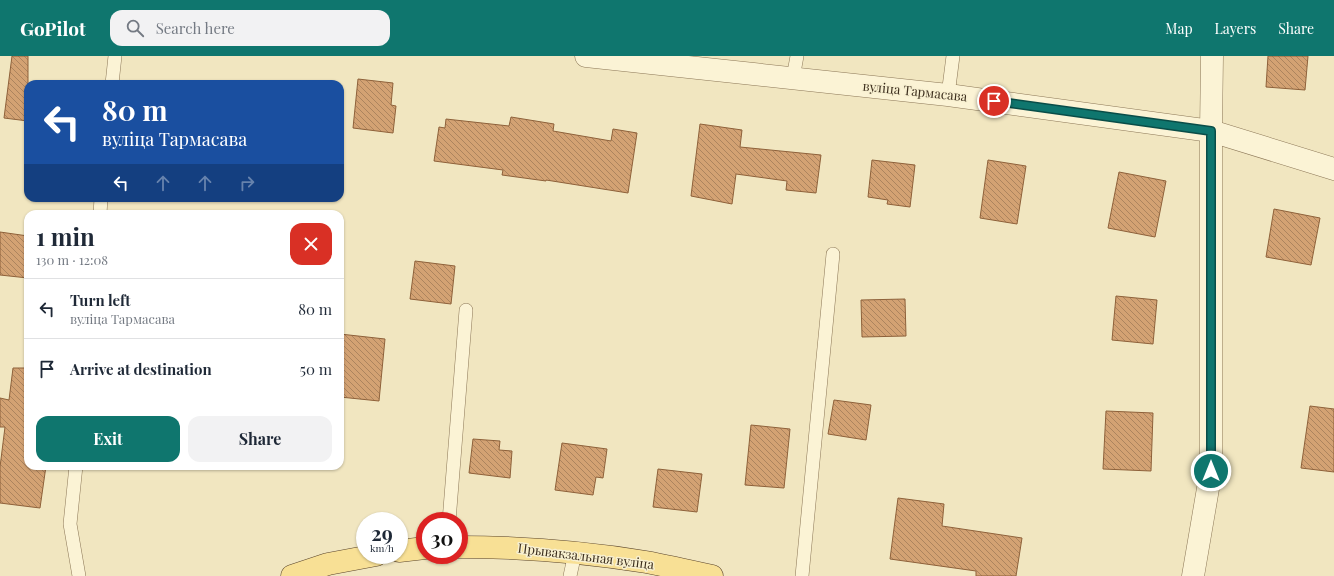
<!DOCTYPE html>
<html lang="en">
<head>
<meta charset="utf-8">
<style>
  :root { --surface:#fff; --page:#f2f2f3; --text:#1f2937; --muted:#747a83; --line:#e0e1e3; --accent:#0f766e }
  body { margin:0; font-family:"Playfair Display",serif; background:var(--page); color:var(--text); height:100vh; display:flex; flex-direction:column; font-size:15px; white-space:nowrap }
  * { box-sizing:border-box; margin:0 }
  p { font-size:13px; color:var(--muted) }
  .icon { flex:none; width:22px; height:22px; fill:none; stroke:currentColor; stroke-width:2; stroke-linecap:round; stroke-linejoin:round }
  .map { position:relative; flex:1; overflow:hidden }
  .side { position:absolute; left:24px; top:154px; width:320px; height:260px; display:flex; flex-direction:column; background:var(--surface); border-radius:12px; box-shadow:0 1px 3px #0004 }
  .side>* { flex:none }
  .banner { position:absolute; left:24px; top:24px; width:320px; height:122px; border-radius:12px; box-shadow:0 1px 3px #0004; background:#1a4fa0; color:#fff; overflow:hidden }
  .speed { position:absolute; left:356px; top:456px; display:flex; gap:8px; font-size:20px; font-weight:700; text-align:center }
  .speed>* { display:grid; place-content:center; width:52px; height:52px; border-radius:50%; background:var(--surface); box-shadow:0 1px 3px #0004; line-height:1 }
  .speed small { font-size:10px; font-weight:400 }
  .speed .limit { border:6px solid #d22; background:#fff; color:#111 }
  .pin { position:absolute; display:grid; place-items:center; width:34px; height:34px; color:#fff; margin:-17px; border:2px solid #fff; border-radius:50%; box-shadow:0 1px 4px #0007 }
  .me { position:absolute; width:44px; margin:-22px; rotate:0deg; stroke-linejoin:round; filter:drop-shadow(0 0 3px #0008) }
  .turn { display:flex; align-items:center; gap:14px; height:84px; padding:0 12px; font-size:18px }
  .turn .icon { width:52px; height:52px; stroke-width:2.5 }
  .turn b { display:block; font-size:28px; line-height:34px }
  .lanes { display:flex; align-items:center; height:38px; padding:0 12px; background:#0003; justify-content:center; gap:20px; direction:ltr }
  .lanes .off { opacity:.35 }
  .round { display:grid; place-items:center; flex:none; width:42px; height:42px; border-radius:12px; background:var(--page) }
  .overview { display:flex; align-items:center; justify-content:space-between; height:68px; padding:0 12px }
  h1 { font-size:24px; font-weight:700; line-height:30px }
  .cta { display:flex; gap:8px; margin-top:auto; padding:8px 12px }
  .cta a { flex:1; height:46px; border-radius:12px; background:var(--accent); color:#fff; font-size:16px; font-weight:700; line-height:46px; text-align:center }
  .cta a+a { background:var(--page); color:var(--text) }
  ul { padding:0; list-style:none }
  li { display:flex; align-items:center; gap:12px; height:60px; padding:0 12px; border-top:1px solid var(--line) }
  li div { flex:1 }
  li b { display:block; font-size:15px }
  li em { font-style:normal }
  header { display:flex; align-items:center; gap:24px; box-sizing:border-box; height:56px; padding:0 20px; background:var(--accent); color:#fff }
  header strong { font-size:19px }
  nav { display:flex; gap:22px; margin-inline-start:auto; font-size:14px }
  .search { width:280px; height:36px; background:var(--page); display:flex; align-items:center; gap:10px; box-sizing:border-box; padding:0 14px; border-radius:12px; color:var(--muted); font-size:15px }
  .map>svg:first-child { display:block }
</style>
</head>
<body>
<header>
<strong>GoPilot</strong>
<div class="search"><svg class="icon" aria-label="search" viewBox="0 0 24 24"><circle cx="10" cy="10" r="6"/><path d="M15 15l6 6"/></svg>Search here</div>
<nav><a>Map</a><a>Layers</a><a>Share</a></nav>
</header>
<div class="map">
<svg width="1334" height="520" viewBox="0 0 1334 520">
  <defs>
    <pattern id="building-back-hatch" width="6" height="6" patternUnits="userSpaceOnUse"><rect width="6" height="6" fill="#d3a273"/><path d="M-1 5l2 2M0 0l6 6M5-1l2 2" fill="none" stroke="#ac845e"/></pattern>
  </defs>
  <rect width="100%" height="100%" fill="#f1e6c0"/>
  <g fill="url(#building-back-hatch)" stroke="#8e613a">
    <path d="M12,0H28V65L4,62Z"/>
    <path d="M1268,0H1308L1305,34L1266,31Z"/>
    <path d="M358,23L393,27L391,49L396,50L393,77L353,72Z"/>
    <path d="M511,61L554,68L553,75L611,85L613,73L637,77L628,137L546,124V125L502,119L503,114L434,105L439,71L445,72L446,63L509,70Z"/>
    <path d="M700,68L742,74L740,91L821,99L816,137L786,134L787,125L736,118L732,148L691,140Z"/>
    <path d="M872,104L915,109L910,151L887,148L888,144L868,141Z"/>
    <path d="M988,104L1026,110L1017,168L980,162Z"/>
    <path d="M1119,116L1166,125L1155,181L1108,172Z"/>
    <path d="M1274,153L1320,162L1311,209L1266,201Z"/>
    <path d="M0,176L28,180V222L0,219Z"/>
    <path d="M415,205L455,210L451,248L410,243Z"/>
    <path d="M1116,240L1157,244L1153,288L1112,284Z"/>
    <path d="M905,243L906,280L862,281L861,244Z"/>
    <path d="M340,278L385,283L379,345L340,341Z"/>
    <path d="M13,312H28V410H46L40,452L0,447V411L5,371H0V342L9,344Z"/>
    <path d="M834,344L871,349L866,384L828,378Z"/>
    <path d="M1310,350L1334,353V416L1301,412Z"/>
    <path d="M1106,355L1153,357L1151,415L1103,413Z"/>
    <path d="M751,369L790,373L784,432L745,429Z"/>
    <path d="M473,383L500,385L499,394L512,395L510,422L469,417Z"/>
    <path d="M562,387L607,393L603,422L596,421L593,439L555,434Z"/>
    <path d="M658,413L702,418L697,456L653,451Z"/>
    <path d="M898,442L944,448L942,470L1022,482L1016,520H976V515L890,503Z"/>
  </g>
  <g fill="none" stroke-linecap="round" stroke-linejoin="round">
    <g stroke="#8c7757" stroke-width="14">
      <g id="service">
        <path d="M793,22L797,0"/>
        <path d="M112,28L115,0"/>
        <path d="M948,39L953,0"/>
        <path d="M100,158L101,142"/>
        <path d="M76,410L70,468L79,520"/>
        <path d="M449,465L466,254"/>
        <path d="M570,520L575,497"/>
        <path d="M802,520L833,198"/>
      </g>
    </g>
    <g stroke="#8c7757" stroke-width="23">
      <g id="minor">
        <path d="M586,0L948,39L1211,75L1334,113"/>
        <path d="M1193,520L1211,415V75L1212,0"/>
      </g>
    </g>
    <g stroke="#5a442b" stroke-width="23">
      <g id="primary">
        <path d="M459,491C522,491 584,496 646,506C668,510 690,515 712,520"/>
        <path d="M399,495L425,492"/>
        <path d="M292,520L328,508L376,499"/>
      </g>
    </g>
    <use href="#service" stroke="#fbf3d5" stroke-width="13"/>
    <use href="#minor" stroke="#fbf3d5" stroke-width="22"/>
    <use href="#primary" stroke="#f8e095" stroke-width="22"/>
  </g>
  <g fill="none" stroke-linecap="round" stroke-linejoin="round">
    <g stroke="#0a4d48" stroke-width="10">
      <path id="route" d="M994,45L1211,75V415"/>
    </g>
    <use href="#route" stroke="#0f766e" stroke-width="7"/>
  </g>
  <g text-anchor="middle" stroke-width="3" stroke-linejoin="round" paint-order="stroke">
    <g font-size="13" fill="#3b2d1c" stroke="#f8f0d1">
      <text transform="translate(915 35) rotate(6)" y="5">вуліца Тармасава</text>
      <text transform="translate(586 500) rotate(7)" y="5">Прывакзальная вуліца</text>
    </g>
  </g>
</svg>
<div class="speed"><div>29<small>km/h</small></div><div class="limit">30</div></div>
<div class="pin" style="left:994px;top:45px;background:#d93025"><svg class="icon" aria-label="arrive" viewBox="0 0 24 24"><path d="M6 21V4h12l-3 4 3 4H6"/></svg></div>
<svg class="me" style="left:1211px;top:415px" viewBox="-20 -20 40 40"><circle r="17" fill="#0f766e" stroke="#fff" stroke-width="3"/><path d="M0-11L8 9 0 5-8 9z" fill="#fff"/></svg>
<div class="banner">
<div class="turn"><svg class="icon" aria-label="left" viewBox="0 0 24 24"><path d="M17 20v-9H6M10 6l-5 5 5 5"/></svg><div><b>80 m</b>вуліца Тармасава</div></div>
<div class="lanes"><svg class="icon" aria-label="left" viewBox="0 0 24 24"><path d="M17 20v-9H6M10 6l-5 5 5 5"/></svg><svg class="icon off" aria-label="ahead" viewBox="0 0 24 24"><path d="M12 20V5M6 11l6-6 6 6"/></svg><svg class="icon off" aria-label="ahead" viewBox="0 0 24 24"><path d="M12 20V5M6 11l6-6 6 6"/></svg><svg class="icon off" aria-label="right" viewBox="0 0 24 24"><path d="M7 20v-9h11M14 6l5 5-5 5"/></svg></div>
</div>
<section class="side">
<div class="overview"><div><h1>1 min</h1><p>130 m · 12:08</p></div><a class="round" style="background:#d93025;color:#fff"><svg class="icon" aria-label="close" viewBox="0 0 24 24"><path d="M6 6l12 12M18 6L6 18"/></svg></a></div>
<ul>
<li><svg class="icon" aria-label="left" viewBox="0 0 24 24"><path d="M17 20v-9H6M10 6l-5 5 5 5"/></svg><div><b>Turn left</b><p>вуліца Тармасава</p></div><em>80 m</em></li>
<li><svg class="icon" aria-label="arrive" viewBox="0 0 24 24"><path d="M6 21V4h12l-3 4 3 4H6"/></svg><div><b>Arrive at destination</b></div><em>50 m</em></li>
</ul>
<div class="cta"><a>Exit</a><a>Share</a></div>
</section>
</div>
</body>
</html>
